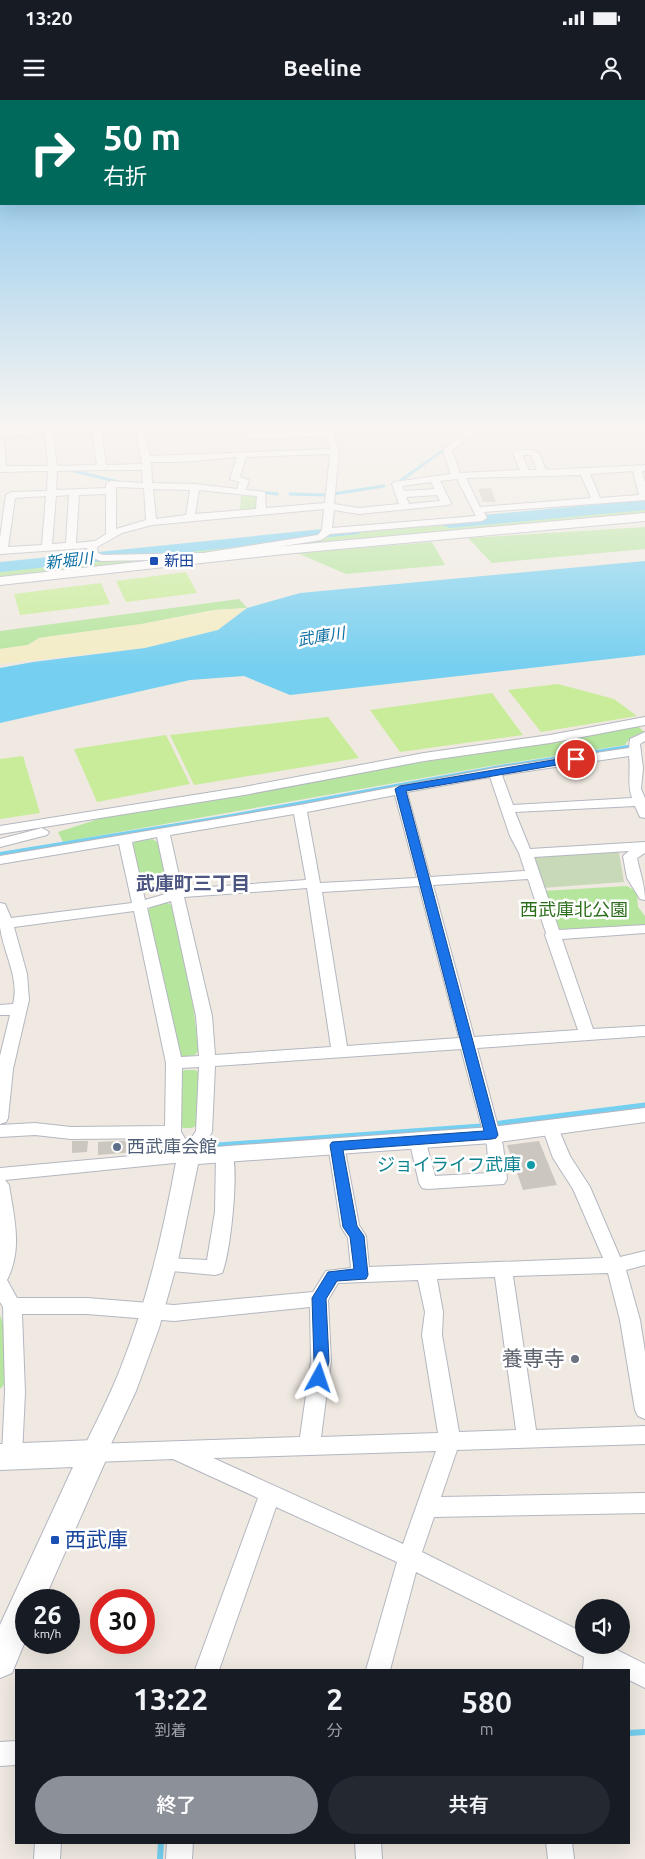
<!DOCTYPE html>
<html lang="ja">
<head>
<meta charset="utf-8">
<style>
  :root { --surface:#171b24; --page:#242831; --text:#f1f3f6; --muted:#9ea1a6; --accent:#8c9099 }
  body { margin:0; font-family:Ubuntu,"Noto Sans JP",sans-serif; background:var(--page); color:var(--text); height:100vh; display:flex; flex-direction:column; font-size:19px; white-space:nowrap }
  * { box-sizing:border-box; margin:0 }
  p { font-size:16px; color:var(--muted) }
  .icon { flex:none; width:28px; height:28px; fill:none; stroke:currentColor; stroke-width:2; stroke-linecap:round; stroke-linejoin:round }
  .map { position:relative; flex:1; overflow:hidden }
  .sheet { position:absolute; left:15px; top:1569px; width:615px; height:175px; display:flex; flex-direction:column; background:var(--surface); border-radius:0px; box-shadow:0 5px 20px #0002 }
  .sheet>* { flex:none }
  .guide { position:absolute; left:0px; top:0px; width:645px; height:105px; box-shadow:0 5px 20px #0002; background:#00695c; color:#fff; overflow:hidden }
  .controls { position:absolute; left:575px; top:1499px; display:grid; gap:10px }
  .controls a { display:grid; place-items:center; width:55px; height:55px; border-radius:50%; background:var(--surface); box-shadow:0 5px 20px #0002; font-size:25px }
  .speed { position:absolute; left:15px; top:1489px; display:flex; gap:10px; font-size:25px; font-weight:700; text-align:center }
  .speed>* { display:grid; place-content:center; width:65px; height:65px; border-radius:50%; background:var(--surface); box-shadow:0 5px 20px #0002; line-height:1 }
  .speed small { font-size:12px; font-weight:400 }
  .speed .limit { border:8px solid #d22; background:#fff; color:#111 }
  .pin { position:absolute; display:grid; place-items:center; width:42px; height:42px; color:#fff; margin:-21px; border:2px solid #fff; border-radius:50%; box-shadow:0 1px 5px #0007 }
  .me { position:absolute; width:55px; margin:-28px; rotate:5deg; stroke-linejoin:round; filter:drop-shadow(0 0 4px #0008) }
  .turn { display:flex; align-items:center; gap:18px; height:105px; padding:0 20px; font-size:22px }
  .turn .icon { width:65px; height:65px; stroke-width:2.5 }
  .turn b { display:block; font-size:35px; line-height:42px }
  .eta { display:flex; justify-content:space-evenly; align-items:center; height:85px; text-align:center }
  .eta b { font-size:30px; font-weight:600; line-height:35px }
  .primary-button { display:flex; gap:10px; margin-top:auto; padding:10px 20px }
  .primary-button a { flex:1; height:58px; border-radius:30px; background:var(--accent); color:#fff; font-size:20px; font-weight:600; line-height:58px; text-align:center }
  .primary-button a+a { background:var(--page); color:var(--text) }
  .status { display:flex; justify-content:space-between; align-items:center; height:35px; padding:0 25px; background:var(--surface); direction:ltr }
  .status svg { height:14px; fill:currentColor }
  header { display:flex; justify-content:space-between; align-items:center; height:65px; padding:0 20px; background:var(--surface); font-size:22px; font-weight:600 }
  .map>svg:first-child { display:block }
</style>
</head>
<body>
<div class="status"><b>13:20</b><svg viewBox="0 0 49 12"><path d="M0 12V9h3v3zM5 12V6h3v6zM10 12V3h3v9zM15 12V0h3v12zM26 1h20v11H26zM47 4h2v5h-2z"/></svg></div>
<header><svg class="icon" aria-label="menu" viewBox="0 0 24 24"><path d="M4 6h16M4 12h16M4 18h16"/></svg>Beeline<svg class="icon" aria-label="person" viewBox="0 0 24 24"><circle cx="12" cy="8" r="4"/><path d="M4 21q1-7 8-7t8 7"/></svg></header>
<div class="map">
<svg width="645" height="1759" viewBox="0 0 645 1759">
  <rect width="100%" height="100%" fill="#efe9e1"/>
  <g fill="#b6e59e">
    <path d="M247,394L258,397V408L245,411L240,409L241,396Z"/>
    <path d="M645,408V415L239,452L329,438V435Z"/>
    <path d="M645,427V449L492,463L468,438Z"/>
    <path d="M318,435L225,453L136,455Z"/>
    <path d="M432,442L445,465L346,474L297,453Z"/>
    <path d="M94,458L100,460L131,459L132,464L0,479V469Z"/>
    <path d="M239,499L247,508L214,510L142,524L39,538L28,545L0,549V531Z"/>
    <path d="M638,626L644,632L631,637L625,645L490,666L63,742L58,732L108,716L266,691L370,670L562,641Z"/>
    <path d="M152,739L159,743L169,788C161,794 152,795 143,792L131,746L135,742Z"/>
    <path d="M627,786L637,792L638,807L645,816V825L557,831L543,791Z"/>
    <path d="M166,802L173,806L193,906L199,950L195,955L183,957L178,953L172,918L147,811L152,806Z"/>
    <path d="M185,970H195L200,973L197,1025L192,1028H183L180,1023V972Z"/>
    <path d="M0,1215L5,1230V1284L0,1289Z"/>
  </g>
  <path fill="#f3ecc5" d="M247,508L218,530L145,548L0,564V549L28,545L39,538L142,524L214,510Z"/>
  <path fill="#c8d9b8" d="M614,751L619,753L624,782L542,788L532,759L536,756Z"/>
  <g fill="#c9ec9a">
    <path d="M186,472L197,493L126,502L116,481Z"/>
    <path d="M101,483L110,504L20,515L14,494Z"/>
    <path d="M558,584L614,599L637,616L541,632L508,590Z"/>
    <path d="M492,593L523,635L400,652L370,610Z"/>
    <path d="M328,617L359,658L194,685L170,635Z"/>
    <path d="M166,635L190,684L97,702L74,649Z"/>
    <path d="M23,656L40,713L0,719V659Z"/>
  </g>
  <path fill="#75cff0" d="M645,461V555L290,595L244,576L190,580L0,623V568L33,562L145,548L218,530L247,508L300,493Z"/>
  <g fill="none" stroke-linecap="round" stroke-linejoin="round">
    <g stroke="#75cff0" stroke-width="3">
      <path d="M70,370L123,383"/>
      <path d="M400,381L442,351"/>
      <path d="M261,392L277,394"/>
      <path d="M290,394L327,395"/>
      <path d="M332,397L333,394L384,386"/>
    </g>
    <path stroke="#75cff0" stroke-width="4" d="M0,754L226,717L495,668L628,647"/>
    <g stroke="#75cff0" stroke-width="5">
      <path d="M493,1024L645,1005"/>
      <path d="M218,1045L481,1026"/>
    </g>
    <g stroke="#75cff0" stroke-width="6">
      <path d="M629,1633L645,1632"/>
      <path d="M160,1759L161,1742"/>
    </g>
    <g fill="#75cff0" fill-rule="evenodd">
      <path d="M645,400V410L450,428L444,426L442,423L444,420L450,418Z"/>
      <path d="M353,426L359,428L361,431L359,434L0,472V462Z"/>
    </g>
  </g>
  <g fill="#cbc7bf">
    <path d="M491,388L496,402H483L478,389Z"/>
    <path d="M135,1040V1052L98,1055V1042Z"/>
    <path d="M72,1041H88L87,1052L72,1053Z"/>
    <path d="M539,1041L557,1085L523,1090L507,1045Z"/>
  </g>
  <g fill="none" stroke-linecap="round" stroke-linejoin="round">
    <g stroke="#b4b7c1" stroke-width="2">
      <g id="minor">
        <path d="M44,324H52L53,329L91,327V324H99L100,327L143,324L150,356L330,349L326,336L252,339L247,337L244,328L249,324H300L296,327L253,329L254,333L324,331L322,324H330L339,351L334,404L359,408L399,404L392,384L394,382L451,374L443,350L475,324H484L452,351L460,373L520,370L513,353C516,350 519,350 524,350C542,349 540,356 546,370L645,365V371H642L645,382V400L484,412L487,418L482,421L330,434L321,440L203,459L101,461L89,456L87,448L0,454V438L6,395L11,392L47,391L48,371L0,372V337L4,340L6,366H48L45,334L0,336V330L44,329ZM136,331L142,364L106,365L101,332ZM92,332L97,365L57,366L53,334ZM330,354L325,403L266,408L265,392L246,390L249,380L240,377L246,357ZM522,355H531L537,370H529ZM237,357L230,379L239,382L237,389L195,384L152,383L151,362H181ZM101,370H142L143,383L111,381L106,384V388L56,390L57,371ZM633,371L639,395L600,398L590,374ZM581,375L591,398L480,407L466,378ZM457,379L476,416L332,428L334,410L359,414L449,405L451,403L440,381ZM431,382L435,389L404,391L402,386ZM116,387L144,388L146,420L116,429ZM153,389L190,390L186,415L156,419ZM199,390L257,396L256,409L195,414ZM106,394V434L95,441L76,443L79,395ZM69,395L66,443L52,444L56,396ZM437,395L440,401L409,404L406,397ZM46,396L42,445L8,447L15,398ZM324,409L322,430L318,435L203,453L103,455L98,453L97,447L122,433L152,425Z"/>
        <path d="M645,617V625L550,643L424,661L244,695L0,734V726L244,687L424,653L550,635Z"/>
        <path d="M645,632V641L640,644L643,668L641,689L645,698V718L640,717L635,706L515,712L530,749L645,742V753L637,758C640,773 645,785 645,800L640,799L627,778L623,756L629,751L534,757L559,830L645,825V833L562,839L593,929L645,926V936L477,948L503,1046L507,1079L504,1084L428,1089L422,1088L419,1083L409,1039L411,1035L417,1033L423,1035L425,1039L435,1076L489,1073L487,1046L461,949L215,966L212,1032L194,1061L5,1080L9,1085C14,1118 23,1149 7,1180L17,1198H87L174,1205L313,1192L326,1171L351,1168L348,1138L341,1127L328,1045L330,1041L336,1039L342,1041L344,1045L359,1125L366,1136L369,1167L603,1158L573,1089L553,1058L542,1027L544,1023L550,1021L556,1023L570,1056L590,1087L620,1157L645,1151V1165L626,1170L640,1220L645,1252V1319L638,1316L635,1310L620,1220L608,1173L513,1176L536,1330L645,1326V1344L457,1350L441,1397L645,1393V1413L434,1417L422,1452L584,1533V1545H607L645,1564V1588L629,1580V1570H583L584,1557L416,1472L390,1570H366L397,1462L276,1407L219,1570H195L258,1398L173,1359L94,1362L87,1359L84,1353L87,1347L94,1344L300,1337L311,1261L310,1207L174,1221L87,1214H22L25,1292L22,1356L19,1362L12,1365L5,1362L2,1356L5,1292L3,1207L0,1202V1068L176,1052L168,1038L71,1039L35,1035L0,1037V1025L35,1023L71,1027L165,1026L166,963L134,811L14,827L27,874L29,900L13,969L8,1018L6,1022L0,1024V956L10,915H0V905L13,904C20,878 3,852 0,827C0,819 0,811 0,803L5,804L11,818L132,803L119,744L0,764V756L300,705L495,668L629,648L630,639ZM629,656C631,670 627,685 632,698L513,705L502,675ZM490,677L510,736L519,753L525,771L430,777L407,692ZM395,695L417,778L320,783L307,712ZM294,714L306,780L182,789L170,735ZM157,737L169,793L145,800L132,742ZM528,779L546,833L545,835L578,930L474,937L433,785ZM419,786L459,938L347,946L322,792ZM307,788L331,947L215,955L212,916L184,797ZM171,801L196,916L199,956L181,957L147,808ZM199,967L196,1031L188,1043L181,1032L182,968ZM495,1177L516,1330L459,1332L442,1235L443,1212L437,1179ZM418,1180L425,1212L422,1235L438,1333L321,1337L331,1261L328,1200L338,1183ZM436,1351L403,1444L213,1358Z"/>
        <path d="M42,728L49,732L47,735L0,747V739Z"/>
        <path d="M225,1048L231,1050C240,1065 230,1157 222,1173L215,1175L161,1170L158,1165L161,1160L167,1158L207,1160L215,1112L216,1054L219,1050Z"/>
        <path d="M16,1641V1665L0,1666V1642Z"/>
        <path d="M35,1742H61L60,1759H34Z"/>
        <path d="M167,1742H193L192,1759H166Z"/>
        <path d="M355,1742H381L382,1759H356Z"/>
        <path d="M546,1742H572L574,1759H548Z"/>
      </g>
    </g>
    <g stroke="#b4b7c1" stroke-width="2">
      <path id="tertiary" d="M645,1008V1022L492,1043L198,1064L179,1156L159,1228L136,1291L103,1361L94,1364L85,1361L81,1353C95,1324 110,1296 121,1267C148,1199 164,1128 177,1057L180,1051L188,1049L492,1027Z"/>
    </g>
    <g stroke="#b4b7c1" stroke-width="2">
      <g id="secondary">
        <path d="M645,413V421L284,454L0,485V477L284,446Z"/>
        <path d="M94,1340L104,1344L109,1353L44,1500H26V1539L12,1573L0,1578V1525L73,1367L0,1370V1344Z"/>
      </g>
    </g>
    <use href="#minor" fill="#fff" fill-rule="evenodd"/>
    <use href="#tertiary" fill="#fff" fill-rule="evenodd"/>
    <use href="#secondary" fill="#fff" fill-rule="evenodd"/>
  </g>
  <linearGradient id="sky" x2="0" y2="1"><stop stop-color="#7abfeb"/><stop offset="0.57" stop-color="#f8f5f2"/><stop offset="1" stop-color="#f8f5f2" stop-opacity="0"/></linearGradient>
  <rect width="645" height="570" fill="url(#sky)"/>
  <path fill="#1a73e8" stroke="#114b97" d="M576,656L581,659L580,661L406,691L498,1035L496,1038L492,1039L343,1050L357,1126L364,1136L368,1175L366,1179L337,1181L326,1199L329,1261L324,1282L319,1284L314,1282L311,1278L314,1261L312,1198L328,1172L354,1169L350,1137L343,1127L330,1045L332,1042L484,1031L395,689L400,686Z"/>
  <g fill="#1a4fb4" stroke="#fff" stroke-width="2">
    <rect x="149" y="456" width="10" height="10" rx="2.5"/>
    <rect x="50" y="1435" width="10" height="10" rx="2.5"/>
  </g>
  <circle fill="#5c6f8a" stroke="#fff" stroke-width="2" cx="117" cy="1047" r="5"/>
  <circle fill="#0f9aa8" stroke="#fff" stroke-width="2" cx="531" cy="1065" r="5"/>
  <circle fill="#6b7280" stroke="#fff" stroke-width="2" cx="575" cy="1259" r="5"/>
  <g text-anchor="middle" stroke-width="5" stroke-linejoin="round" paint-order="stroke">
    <g font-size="15" fill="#164399" stroke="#fff" text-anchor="start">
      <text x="164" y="466">新田</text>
    </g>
    <g font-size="16" font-style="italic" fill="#0d6fa3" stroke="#fff">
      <text transform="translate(69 460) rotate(-6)" y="6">新堀川</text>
      <text transform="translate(321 536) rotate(-9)" y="6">武庫川</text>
    </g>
    <g font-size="18" fill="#2c6e1b" stroke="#fff">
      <text x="574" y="816">西武庫北公園</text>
    </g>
    <g font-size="18" fill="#4e5e75" stroke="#fff" text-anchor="start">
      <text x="127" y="1053">西武庫会館</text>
    </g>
    <g font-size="18" fill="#0d838f" stroke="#fff" text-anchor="end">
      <text x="521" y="1071">ジョイライフ武庫</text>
    </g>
    <g font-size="19" font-weight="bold" fill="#4d5680" stroke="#fff">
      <text x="193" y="790">武庫町三丁目</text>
    </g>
    <g font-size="21" fill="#5b616d" stroke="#fff" text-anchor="end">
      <text x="565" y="1266">養専寺</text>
    </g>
    <g font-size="21" fill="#164399" stroke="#fff" text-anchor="start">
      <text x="65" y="1447">西武庫</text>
    </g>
  </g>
</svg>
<div class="controls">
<a><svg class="icon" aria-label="sound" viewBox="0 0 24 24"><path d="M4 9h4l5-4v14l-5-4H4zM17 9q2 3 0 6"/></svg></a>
</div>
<div class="speed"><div>26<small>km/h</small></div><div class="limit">30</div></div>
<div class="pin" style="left:576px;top:659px;background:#d93025"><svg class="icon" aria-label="arrive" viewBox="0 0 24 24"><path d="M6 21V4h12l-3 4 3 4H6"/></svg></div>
<svg class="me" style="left:319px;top:1278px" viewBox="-20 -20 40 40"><path d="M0-17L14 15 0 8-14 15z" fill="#1a73e8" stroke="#fff" stroke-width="4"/></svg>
<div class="guide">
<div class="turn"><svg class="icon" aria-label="right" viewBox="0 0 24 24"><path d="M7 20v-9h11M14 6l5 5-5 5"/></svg><div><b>50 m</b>右折</div></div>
</div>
<section class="sheet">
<div class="eta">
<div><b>13:22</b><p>到着</p></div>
<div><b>2</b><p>分</p></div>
<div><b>580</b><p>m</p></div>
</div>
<div class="primary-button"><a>終了</a><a>共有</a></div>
</section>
</div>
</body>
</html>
